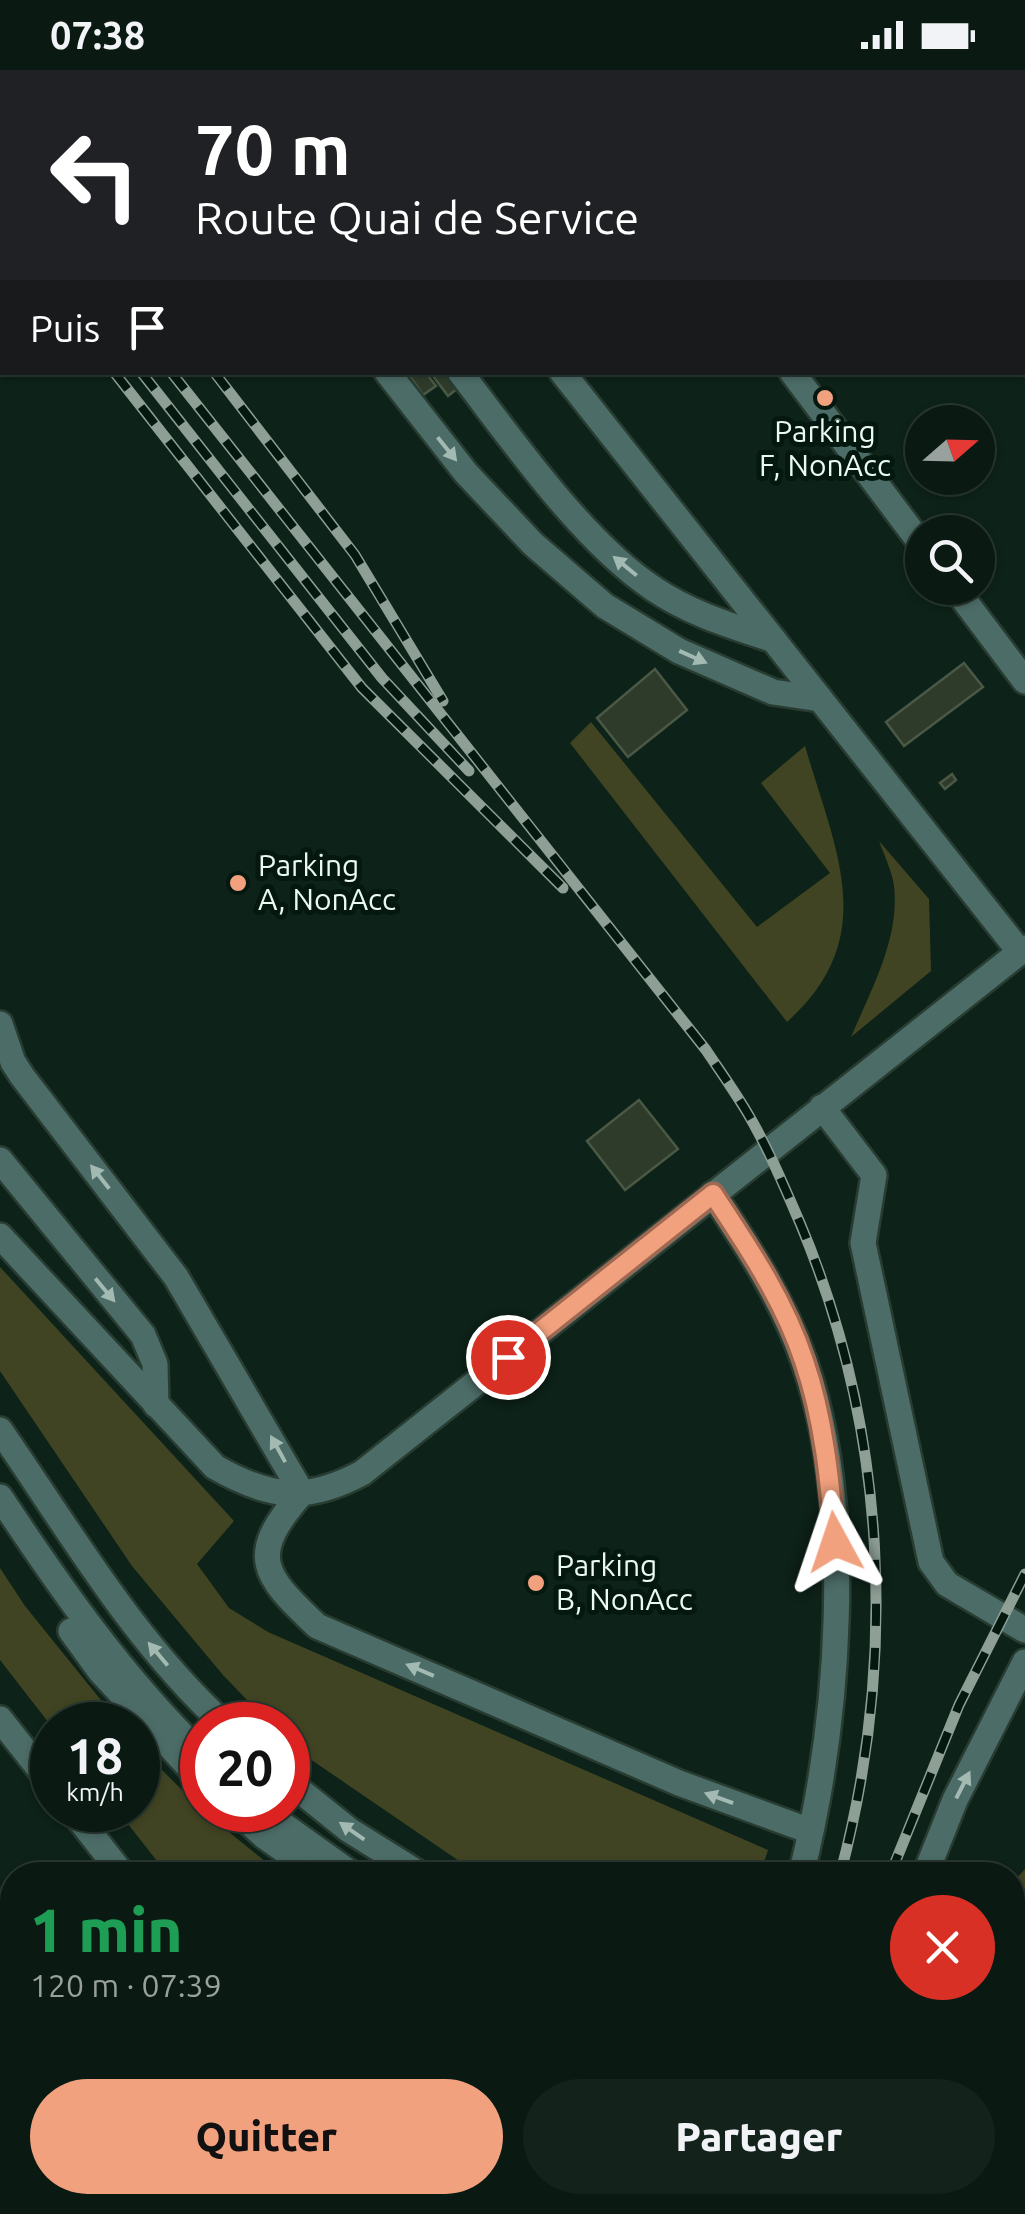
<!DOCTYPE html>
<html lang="fr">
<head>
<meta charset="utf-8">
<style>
  :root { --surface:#0a1a12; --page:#13231b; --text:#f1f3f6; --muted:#99a19f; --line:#2a3832; --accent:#f2a17e }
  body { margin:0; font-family:Ubuntu,sans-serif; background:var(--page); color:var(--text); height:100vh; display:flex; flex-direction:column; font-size:38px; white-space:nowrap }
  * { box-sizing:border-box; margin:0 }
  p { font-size:32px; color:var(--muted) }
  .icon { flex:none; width:55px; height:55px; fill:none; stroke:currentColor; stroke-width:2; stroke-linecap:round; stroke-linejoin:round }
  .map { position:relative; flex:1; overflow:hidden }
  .panel { position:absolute; left:0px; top:1792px; width:1025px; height:352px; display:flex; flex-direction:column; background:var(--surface); border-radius:40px 40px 0 0; box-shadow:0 2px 8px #0004,0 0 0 2px var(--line) }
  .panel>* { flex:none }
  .hud { position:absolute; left:0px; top:0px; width:1025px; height:305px; box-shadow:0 2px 8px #0004,0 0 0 2px var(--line); background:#202124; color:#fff; overflow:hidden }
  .needle { width:65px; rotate:70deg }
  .fabs { position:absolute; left:905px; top:335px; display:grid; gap:20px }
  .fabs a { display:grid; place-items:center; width:90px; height:90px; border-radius:50%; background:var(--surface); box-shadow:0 2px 8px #0004,0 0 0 2px var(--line); font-size:50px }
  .speed { position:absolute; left:30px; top:1632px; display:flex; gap:20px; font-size:50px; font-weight:700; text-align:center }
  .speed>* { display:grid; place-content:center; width:130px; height:130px; border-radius:50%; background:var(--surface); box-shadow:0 2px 8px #0004,0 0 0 2px var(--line); line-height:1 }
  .speed small { font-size:25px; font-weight:400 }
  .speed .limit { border:15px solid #d22; background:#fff; color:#111 }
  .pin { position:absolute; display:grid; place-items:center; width:85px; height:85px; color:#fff; margin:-42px; border:5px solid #fff; border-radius:50%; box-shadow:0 2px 10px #0007 }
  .me { position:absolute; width:110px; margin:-55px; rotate:355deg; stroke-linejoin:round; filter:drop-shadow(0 0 8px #0008) }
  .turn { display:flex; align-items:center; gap:35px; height:210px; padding:0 30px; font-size:45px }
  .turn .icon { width:130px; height:130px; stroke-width:2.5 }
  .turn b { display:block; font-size:70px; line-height:85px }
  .then { display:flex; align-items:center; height:95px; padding:0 30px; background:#0003; gap:20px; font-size:38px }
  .round { display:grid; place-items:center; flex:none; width:105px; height:105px; border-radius:52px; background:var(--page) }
  .head { display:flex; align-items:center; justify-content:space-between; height:170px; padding:0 30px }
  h1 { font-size:60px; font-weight:800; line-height:75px; color:#1e9e55 }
  .action { display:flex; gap:20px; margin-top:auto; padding:20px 30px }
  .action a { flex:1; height:115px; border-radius:60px; background:var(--accent); color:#111; font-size:40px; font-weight:800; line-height:115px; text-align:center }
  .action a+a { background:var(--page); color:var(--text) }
  .status { display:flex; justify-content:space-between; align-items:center; height:70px; padding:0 50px; background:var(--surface); direction:ltr }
  .status svg { height:28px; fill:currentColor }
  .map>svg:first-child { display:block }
</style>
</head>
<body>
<div class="status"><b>07:38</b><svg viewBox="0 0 49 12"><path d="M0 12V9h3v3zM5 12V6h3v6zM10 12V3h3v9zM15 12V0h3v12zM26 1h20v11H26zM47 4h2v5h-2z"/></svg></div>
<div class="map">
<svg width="1025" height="2144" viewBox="0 0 1025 2144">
  <rect width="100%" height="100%" fill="#0d2218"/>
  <g fill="#404422">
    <path d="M591,652L757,857L830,803L761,713L805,676C835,780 882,867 787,952L570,673Z"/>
    <path d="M879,771L929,829L931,901L851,967C871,920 900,868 894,816C892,801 884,785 879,771Z"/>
    <path d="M0,1197L234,1451L197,1494L229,1538L268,1562L768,1780L760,1805H486L462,1793L294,1678L288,1672V1655H271L223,1605L132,1496L0,1301Z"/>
    <path d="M0,1498L25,1536L121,1655L52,1657L0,1590Z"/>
    <path d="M138,1676L202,1740L282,1805H168L117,1740H138Z"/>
    <path d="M1025,1799V1896L1013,1897V1812Z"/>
    <path d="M1013,2006H1025V2144H818L822,2133L1012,2132Z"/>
    <path d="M424,2133H645L644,2135L557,2144H433Z"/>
  </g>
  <g fill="#2e3b2a" stroke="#4a5845" stroke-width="2.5">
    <path d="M407,302H425L436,316L423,325Z"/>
    <path d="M430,302H473L475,305L448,326Z"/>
    <path d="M964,593L983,617L904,676L886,652Z"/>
    <path d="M655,599L687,640L628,687L597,648Z"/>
    <path d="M952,704L956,710L945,719L940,713Z"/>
    <path d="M639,1030L678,1079L625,1120L587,1071Z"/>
  </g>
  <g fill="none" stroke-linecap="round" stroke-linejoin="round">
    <g stroke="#283c32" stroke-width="30">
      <g id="minor">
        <path d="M325,0L327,2"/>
        <path d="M563,0L565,2"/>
        <path d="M387,302L466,403L533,474L605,536L679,581L773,622L820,629"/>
        <path d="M460,302C513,371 583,472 654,519C691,544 732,556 774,570"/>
        <path d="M562,302L1020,882"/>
        <path d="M792,302L922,475"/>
        <path d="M955,518L1025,611"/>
        <path d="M0,954L13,992L22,1006L176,1207L302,1423C246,1486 263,1505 317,1556L679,1713L810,1761"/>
        <path d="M822,1037L874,1105L863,1173L931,1492L947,1514L1025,1560"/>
        <path d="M0,1090L143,1265L155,1294L156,1335"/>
        <path d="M713,1124C748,1177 783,1230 804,1291C856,1440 839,1653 801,1805"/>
        <path d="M0,1166L215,1397C269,1428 306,1433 362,1403L1025,878"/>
        <path d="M0,1360C70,1461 133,1571 225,1655"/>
        <path d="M0,1427C61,1519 123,1608 202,1685"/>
        <path d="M71,1561L100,1601L202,1711"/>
        <path d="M0,1649L52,1715"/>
        <path d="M288,1711L349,1760L421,1805"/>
        <path d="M72,1740L123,1805"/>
        <path d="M235,1740L264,1766L319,1805"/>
        <path d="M262,1740L353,1805"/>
        <path d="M925,1805L955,1730L1025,1592"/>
        <path d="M0,1846L12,1862"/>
        <path d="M1012,1934L1025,1933"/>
        <path d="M1012,1973L1025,1972"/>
        <path d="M1012,1990L1025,1989"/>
        <path d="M226,2132L235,2144"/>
        <path d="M363,2132L368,2144"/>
        <path d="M670,2144L675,2132"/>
        <path d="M789,2144L794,2132"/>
      </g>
    </g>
    <use href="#minor" stroke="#4c6c67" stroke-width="25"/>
    <g stroke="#8e9f96" stroke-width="11">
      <g id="rail">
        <path d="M0,23L2,27"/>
        <path d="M0,86L2,89"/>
        <path d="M0,123L2,127"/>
        <path d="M0,157L2,161"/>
        <path d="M114,302L362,618L563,818"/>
        <path d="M141,302L382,608L469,701"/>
        <path d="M171,302L706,980C720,1001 735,1022 748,1044C768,1078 784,1116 800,1153C887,1360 898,1588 840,1805"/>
        <path d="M214,302L355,485L443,631"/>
        <path d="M890,1805L959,1635L1025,1504"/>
        <path d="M706,2144L711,2132"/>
        <path d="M754,2144L759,2132"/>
      </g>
    </g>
    <use href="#rail" stroke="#04180f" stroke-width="8" stroke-dasharray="22" stroke-linecap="butt"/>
  </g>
  <defs><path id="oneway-solid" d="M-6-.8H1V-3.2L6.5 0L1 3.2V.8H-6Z" transform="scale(2.5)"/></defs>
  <g fill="#a3bab3">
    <use href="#oneway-solid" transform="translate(447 379) rotate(51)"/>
    <use href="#oneway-solid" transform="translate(625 496) rotate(-141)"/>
    <use href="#oneway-solid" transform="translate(693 587) rotate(24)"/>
    <use href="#oneway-solid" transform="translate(100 1107) rotate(-128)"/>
    <use href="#oneway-solid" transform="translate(105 1220) rotate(50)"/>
    <use href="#oneway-solid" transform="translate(278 1379) rotate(-119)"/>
    <use href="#oneway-solid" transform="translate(158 1584) rotate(-130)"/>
    <use href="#oneway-solid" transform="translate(420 1600) rotate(-157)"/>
    <use href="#oneway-solid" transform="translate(963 1715) rotate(-63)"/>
    <use href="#oneway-solid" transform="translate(719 1728) rotate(-160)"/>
    <use href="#oneway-solid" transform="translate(352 1761) rotate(-145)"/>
  </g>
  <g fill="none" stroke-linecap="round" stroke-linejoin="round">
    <g stroke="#9d6952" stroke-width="25">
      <path id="route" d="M508,1287L713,1124C748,1177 784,1230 804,1291C824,1349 830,1412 835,1472"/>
    </g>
    <use href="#route" stroke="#f2a17e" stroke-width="18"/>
  </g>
  <g fill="#f2a17e" stroke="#04180f" stroke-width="4">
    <circle cx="825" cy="328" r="10"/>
    <circle cx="238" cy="813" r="10"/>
    <circle cx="536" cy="1513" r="10"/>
  </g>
  <g text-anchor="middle" stroke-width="10" stroke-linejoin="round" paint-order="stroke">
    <g font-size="30" fill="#ebf9f1" stroke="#04180f" text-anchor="start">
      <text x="825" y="372" text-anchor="middle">Parking<tspan x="825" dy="34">F, NonAcc</tspan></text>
      <text x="258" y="806">Parking<tspan x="258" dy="34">A, NonAcc</tspan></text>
      <text x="556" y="1506">Parking<tspan x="556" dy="34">B, NonAcc</tspan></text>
    </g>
  </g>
</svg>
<div class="fabs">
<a><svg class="needle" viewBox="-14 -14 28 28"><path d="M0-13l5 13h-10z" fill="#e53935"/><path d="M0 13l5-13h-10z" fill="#99a19f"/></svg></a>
<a><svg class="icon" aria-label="search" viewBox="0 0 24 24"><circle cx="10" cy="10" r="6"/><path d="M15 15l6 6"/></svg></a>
</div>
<div class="speed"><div>18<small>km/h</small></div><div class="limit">20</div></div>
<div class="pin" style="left:508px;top:1287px;background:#d93025"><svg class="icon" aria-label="arrive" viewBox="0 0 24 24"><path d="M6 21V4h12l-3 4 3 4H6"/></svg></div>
<svg class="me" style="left:835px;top:1472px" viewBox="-20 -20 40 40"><path d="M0-17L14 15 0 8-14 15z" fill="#f2a17e" stroke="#fff" stroke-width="4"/></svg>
<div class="hud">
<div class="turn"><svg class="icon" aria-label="left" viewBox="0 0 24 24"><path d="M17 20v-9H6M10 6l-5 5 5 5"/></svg><div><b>70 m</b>Route Quai de Service</div></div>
<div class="then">Puis<svg class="icon" aria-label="arrive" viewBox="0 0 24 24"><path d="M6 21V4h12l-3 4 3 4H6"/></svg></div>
</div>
<section class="panel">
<div class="head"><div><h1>1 min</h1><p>120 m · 07:39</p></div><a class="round" style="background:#d93025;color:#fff"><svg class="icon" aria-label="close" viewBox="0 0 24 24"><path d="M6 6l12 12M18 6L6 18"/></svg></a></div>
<div class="action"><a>Quitter</a><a>Partager</a></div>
</section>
</div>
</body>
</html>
